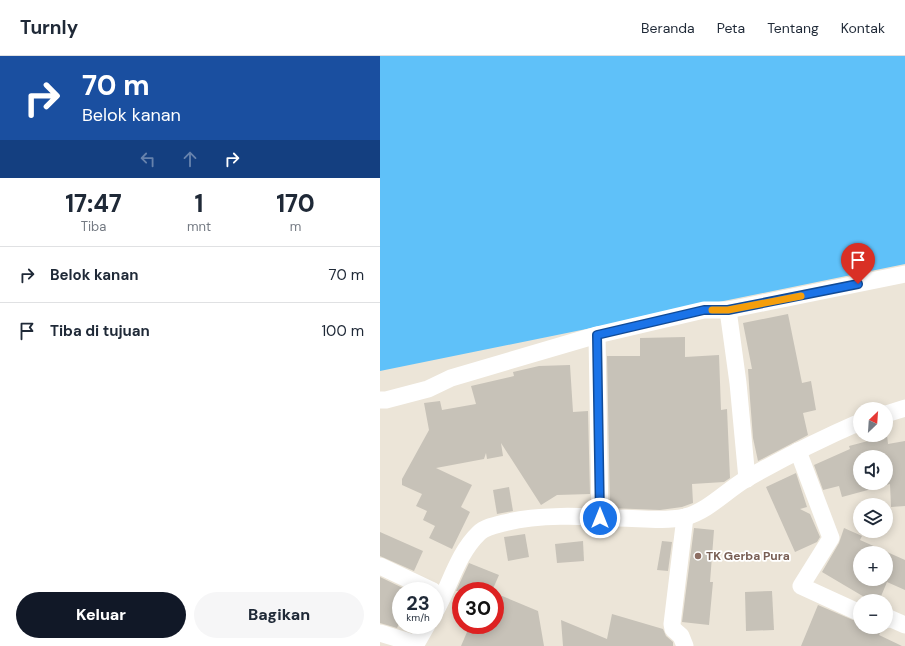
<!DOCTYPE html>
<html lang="id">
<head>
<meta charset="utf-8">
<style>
  :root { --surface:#fff; --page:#f6f6f7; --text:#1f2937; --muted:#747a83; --line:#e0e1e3; --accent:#111827 }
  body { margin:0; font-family:"DM Sans",sans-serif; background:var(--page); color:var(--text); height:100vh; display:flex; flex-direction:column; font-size:15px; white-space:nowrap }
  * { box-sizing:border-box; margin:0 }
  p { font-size:13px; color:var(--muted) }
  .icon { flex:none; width:22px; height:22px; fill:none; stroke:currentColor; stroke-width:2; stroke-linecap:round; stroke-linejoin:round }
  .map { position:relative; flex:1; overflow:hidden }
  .side { display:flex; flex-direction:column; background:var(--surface); width:380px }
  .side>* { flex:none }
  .banner { background:#1a4fa0; color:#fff; overflow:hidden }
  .needle { width:26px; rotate:25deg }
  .buttons { position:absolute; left:473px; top:346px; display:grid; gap:8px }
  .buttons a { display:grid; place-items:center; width:40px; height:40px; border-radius:50%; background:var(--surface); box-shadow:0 2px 10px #0003; font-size:20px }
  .speed { position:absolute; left:12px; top:526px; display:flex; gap:8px; font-size:20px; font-weight:700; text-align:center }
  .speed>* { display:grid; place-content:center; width:52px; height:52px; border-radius:50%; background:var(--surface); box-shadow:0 2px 10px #0003; line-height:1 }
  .speed small { font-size:10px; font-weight:400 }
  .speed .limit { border:6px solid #d22; background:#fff; color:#111 }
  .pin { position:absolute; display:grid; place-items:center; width:34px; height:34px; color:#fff; margin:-41px -17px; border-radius:50% 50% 50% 0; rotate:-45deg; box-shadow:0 0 4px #0007 }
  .pin .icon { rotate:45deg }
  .me { position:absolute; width:44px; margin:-22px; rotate:0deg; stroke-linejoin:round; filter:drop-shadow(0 0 3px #0008) }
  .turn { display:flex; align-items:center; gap:14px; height:84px; padding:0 16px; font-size:18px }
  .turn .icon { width:52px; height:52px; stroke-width:2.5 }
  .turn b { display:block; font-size:28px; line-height:34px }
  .lanes { display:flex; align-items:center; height:38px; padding:0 16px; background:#0003; justify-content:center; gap:20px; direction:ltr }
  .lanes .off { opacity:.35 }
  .eta { display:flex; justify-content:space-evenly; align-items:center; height:68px; text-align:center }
  .eta b { font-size:24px; font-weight:800; line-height:28px }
  .cta { display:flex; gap:8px; margin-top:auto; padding:8px 16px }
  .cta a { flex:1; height:46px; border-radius:24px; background:var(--accent); color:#fff; font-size:16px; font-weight:800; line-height:46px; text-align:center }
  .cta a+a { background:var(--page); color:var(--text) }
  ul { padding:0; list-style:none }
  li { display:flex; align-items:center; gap:12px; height:56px; padding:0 16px; border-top:1px solid var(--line) }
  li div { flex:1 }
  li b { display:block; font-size:15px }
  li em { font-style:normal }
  header { display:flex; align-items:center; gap:24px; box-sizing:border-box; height:56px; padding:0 20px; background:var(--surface); border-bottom:1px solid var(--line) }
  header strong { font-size:19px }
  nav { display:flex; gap:22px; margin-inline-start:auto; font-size:14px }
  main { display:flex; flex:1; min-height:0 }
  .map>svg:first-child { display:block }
</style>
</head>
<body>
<header>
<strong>Turnly</strong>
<nav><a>Beranda</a><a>Peta</a><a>Tentang</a><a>Kontak</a></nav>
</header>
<main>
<section class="side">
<div class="banner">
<div class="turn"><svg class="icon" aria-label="right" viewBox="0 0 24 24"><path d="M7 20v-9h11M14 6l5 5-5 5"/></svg><div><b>70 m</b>Belok kanan</div></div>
<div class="lanes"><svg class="icon off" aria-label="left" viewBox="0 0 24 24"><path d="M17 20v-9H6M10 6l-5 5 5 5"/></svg><svg class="icon off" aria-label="ahead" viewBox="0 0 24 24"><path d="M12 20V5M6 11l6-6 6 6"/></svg><svg class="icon" aria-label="right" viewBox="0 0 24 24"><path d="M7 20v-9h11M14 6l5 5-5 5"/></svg></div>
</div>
<div class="eta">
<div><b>17:47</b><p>Tiba</p></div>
<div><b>1</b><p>mnt</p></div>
<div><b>170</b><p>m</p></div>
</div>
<ul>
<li><svg class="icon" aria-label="right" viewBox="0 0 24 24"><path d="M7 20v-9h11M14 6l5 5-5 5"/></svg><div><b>Belok kanan</b></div><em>70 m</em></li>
<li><svg class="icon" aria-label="arrive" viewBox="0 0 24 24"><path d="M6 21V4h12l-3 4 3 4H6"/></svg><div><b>Tiba di tujuan</b></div><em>100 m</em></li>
</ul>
<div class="cta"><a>Keluar</a><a>Bagikan</a></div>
</section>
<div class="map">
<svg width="525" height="590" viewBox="0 0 525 590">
  <rect width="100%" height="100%" fill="#ece5d8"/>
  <path fill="#5fc1f9" d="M0,0H525V208L0,315Z"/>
  <g fill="#c7c2b8" fill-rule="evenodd">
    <path d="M408,258L422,327L431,325L436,354L423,357L428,379L378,405L373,382L370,343L368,313H372L363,267Z"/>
    <path d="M305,281V301L339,299L341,354L347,353L350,422L344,426L312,428L313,447L302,451L280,454L230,452L227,300H260V282Z"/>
    <path d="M190,309L193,356L208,355L210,438L177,439L161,449L121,387L123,400L107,403L106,397L104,403L56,412L92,429L81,451L90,456L72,493L49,482L55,470L43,464L47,455L36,450L42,438L22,429V423L49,374L44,347L60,345L62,354L96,348L91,330L134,320L133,316L159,310Z"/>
    <path d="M487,379H507L508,388L525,385V450L511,451L510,428L462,441L459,430L443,434L434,409L470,393L469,390L488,385ZM480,401H506V427H480Z"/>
    <path d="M416,417L427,451L420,453L430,458L440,481L437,486L415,496L386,431Z"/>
    <path d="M129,431L133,455L117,458L113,434Z"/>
    <path d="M314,472L334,474L330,526H333L329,569L302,566Z"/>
    <path d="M464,472L482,480L480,484L525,504V534L507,526L499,545H491L442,516L459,487ZM480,497H506V523H480Z"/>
    <path d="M0,476L43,495L34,515L0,500Z"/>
    <path d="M145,478L149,501L128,505L124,481Z"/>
    <path d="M203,485L204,505L177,507L175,488Z"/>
    <path d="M282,485L292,486L288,515L277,514Z"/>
    <path d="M89,507L119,519L112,535H76Z"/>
    <path d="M0,521L25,533L24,535H21V563L17,572L0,567Z"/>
    <path d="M392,535L394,574L366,575L365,536Z"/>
    <path d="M115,537L158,555L164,590H81L90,569H115Z"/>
    <path d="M438,549L480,567V571H499L502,573L499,579L522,590H421Z"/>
    <path d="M232,558L283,573L286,580L293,586V590H183L181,564L227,583Z"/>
  </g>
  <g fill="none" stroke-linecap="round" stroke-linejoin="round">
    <g stroke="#fff" stroke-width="17">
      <path d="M348,254L358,327L367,423"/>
      <path d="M217,279L220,462"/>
      <path d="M0,344H6L48,333L71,322L217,279L324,254H348L525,218"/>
      <path d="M506,358L525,352"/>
      <path d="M418,395L451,482L421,530L480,557"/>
      <path d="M305,461L292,568L293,573L301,580L305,590"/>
      <path d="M0,510L53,535"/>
      <path d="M55,556C70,530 77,498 99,477C105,471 116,469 124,467C159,458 202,460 238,462C260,462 283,466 305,461C328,455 346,435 366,423C403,402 441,383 480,366"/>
      <path d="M506,564L509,562L525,569"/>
      <path d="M0,577L36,588"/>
      <path d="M35,590L47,569"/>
    </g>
  </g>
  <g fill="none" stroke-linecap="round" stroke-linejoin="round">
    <g stroke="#114b97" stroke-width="10">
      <path id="route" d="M220,462L217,279L324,254H348L478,228"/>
    </g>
    <use href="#route" stroke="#1a73e8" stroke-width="7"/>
    <path stroke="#f59e0b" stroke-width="7" d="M332,254H348L421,240"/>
  </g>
  <circle fill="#8d6e63" stroke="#fff" stroke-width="1.5" cx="318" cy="500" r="4"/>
  <g text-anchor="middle" stroke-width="3.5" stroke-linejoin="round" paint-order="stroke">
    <g font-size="12" font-weight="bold" fill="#785e54" stroke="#fff" text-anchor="start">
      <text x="326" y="504">TK Gerba Pura</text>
    </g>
  </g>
</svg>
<div class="buttons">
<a><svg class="needle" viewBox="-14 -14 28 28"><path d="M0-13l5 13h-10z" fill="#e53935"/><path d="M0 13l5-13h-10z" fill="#747a83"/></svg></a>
<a><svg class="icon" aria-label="sound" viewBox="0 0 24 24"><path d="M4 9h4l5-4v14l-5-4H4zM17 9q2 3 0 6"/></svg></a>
<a><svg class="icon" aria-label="layers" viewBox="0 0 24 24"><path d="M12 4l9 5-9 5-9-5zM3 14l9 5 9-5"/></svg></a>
<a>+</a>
<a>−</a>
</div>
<div class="speed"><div>23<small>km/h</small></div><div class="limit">30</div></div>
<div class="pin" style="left:478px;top:228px;background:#d93025"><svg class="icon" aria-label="arrive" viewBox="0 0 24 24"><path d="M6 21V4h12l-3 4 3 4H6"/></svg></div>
<svg class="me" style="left:220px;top:462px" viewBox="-20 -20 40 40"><circle r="17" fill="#1a73e8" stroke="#fff" stroke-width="3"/><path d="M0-11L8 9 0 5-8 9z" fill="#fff"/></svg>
</div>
</main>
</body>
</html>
